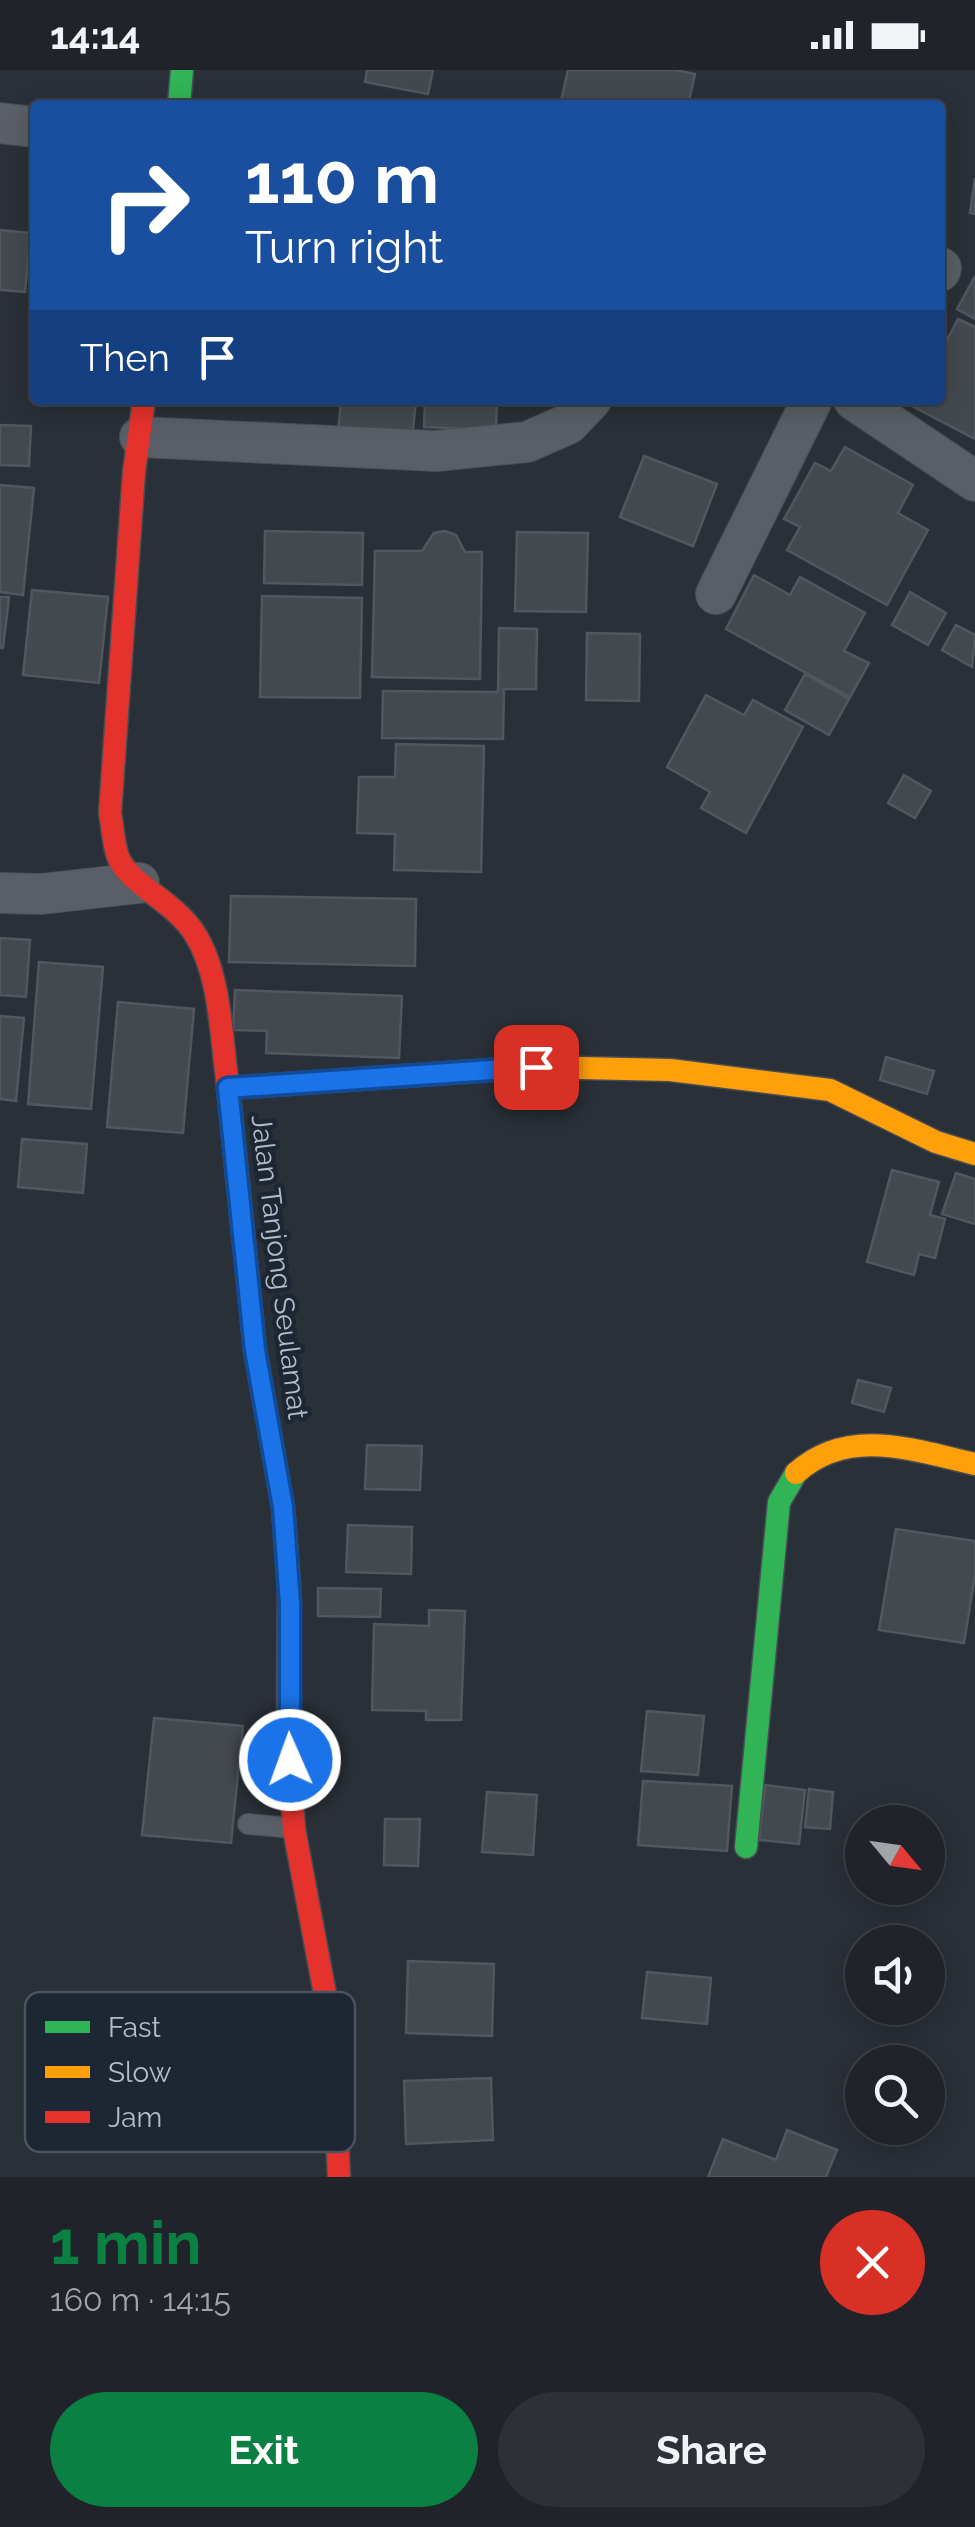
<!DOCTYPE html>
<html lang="en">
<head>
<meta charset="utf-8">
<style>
  :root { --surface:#20242a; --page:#2d3036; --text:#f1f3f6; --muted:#a2a4a8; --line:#3d4147; --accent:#0b8043 }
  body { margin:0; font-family:Raleway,sans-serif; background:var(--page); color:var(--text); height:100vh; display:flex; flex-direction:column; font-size:38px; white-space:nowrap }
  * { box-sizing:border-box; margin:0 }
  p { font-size:32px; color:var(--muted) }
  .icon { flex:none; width:55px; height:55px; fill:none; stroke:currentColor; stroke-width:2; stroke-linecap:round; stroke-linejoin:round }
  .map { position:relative; height:2107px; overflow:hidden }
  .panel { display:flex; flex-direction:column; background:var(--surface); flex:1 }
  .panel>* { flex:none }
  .hud { position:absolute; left:30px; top:30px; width:915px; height:305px; border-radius:10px; box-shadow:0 5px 25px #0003,0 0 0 2px var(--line); background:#1a4fa0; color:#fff; overflow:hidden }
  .needle { width:65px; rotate:119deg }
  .tools { position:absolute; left:845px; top:1735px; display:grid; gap:20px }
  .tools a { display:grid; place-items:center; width:100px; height:100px; border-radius:50%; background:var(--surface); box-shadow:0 5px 25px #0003,0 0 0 2px var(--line); font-size:50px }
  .pin { position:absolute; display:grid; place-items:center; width:85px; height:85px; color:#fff; margin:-42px; border-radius:20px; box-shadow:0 5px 15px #0006 }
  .me { position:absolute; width:110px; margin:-55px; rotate:358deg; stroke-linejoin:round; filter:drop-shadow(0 0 8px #0008) }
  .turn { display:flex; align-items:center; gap:35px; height:210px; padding:0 50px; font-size:45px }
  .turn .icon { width:130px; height:130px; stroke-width:2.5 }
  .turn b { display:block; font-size:70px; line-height:85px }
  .then { display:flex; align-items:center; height:95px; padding:0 50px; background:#0003; gap:20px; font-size:38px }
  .round { display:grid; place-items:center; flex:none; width:105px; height:105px; border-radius:52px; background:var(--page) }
  .head { display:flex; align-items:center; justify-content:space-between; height:170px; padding:0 50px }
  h1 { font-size:60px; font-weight:700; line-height:75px; color:var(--accent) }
  .button { display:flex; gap:20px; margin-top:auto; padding:20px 50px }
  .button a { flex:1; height:115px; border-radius:60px; background:var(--accent); color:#fff; font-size:40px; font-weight:700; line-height:115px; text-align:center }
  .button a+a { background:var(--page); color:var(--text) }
  .status { display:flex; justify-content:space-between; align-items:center; height:70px; padding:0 50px; background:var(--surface); direction:ltr }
  .status svg { height:28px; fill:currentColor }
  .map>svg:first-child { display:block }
</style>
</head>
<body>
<div class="status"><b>14:14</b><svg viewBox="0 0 49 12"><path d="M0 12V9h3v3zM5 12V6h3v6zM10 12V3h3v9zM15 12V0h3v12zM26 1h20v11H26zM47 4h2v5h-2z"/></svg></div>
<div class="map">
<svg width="975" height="2107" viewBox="0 0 975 2107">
  <rect width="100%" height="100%" fill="#2a3038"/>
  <g fill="#444950" stroke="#52575f" stroke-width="2.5">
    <path d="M367,0H433L428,24L365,12Z"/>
    <path d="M568,0H675L695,4L688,35H560Z"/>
    <path d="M975,108V144L970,143Z"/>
    <path d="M0,160L31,163L25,222L0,220Z"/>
    <path d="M975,206V249L957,239Z"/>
    <path d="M958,249L975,257V369L912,336L915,330H940V283Z"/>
    <path d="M341,330H416L412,370L338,363Z"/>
    <path d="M425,330H497L496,360L424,357Z"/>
    <path d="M0,355L31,356L29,396L0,395Z"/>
    <path d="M845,377L913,415L898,443L928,460L887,535L787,480L800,457L784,449L815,393L831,401Z"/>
    <path d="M644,386L717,414L693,476L620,447Z"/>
    <path d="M0,415L34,418L23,525L0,522Z"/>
    <path d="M265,461L363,463L362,515L264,513Z"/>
    <path d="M445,461L456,465L465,482H482L480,609L372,607L375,481H422L434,463Z"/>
    <path d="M517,462L588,463L586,542L515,541Z"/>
    <path d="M754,505L790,525L800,507L865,543L844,581L869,593L850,627L726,559Z"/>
    <path d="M32,520L108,527L99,613L23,605Z"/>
    <path d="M910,522L946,543L928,575L892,555Z"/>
    <path d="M262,526L362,528L360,628L260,627Z"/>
    <path d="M0,527H9L3,578H0Z"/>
    <path d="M956,555L975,565L972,597L942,580Z"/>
    <path d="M499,558L537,559L536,619H504L503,669L382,668L383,621L498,622Z"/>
    <path d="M587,563L640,564L639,631L586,630Z"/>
    <path d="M805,604L849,629L829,665L785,640Z"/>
    <path d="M706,625L744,645L753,630L803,657L746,763L701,738L710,722L667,697Z"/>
    <path d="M396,674L484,676L481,802L394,800L395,764L357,763L359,707H395Z"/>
    <path d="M904,705L931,721L915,748L888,733Z"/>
    <path d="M231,826L416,829L415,896L229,892Z"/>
    <path d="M0,868L30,870L26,927L0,925Z"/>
    <path d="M39,892L103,897L91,1039L28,1034Z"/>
    <path d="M235,920L402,926L399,988L266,983L267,961L233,960Z"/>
    <path d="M118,932L194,939L183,1063L107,1057Z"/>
    <path d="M0,946L24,948L16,1031L0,1029Z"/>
    <path d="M886,987L934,1001L927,1024L880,1010Z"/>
    <path d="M22,1069L87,1074L83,1123L18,1117Z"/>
    <path d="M892,1100L939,1112L930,1145L945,1149L935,1188L919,1184L914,1205L867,1192Z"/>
    <path d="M956,1103L975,1109V1154L942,1144Z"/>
    <path d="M858,1310L891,1318L884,1342L852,1333Z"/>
    <path d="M367,1375L422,1376L420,1420L365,1419Z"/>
    <path d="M348,1455L412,1457L411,1504L346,1502Z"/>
    <path d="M896,1459L975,1471V1505L964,1573L879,1560Z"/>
    <path d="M318,1518L381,1519L380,1547L318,1546Z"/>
    <path d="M429,1540L465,1541L461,1650H426V1641L372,1640L374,1554L429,1556Z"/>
    <path d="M647,1641L704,1646L698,1705L641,1701Z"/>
    <path d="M154,1648L243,1656L231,1773L142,1765Z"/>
    <path d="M643,1711L732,1716L727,1781L638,1775Z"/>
    <path d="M765,1715L805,1720L799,1774L759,1770Z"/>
    <path d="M809,1719L833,1722L830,1759L805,1757Z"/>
    <path d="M487,1722L537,1725L533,1785L482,1782Z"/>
    <path d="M385,1749H420L418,1796L384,1795Z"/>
    <path d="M408,1891L494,1894L492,1966L406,1963Z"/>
    <path d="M647,1902L711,1908L707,1954L642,1948Z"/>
    <path d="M491,2008L493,2070L406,2074L404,2011Z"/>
    <path d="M787,2060L837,2080L826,2107H708L723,2069L776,2090Z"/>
  </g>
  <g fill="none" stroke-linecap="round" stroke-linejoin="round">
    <g stroke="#484c53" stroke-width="22">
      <path id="lane" d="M248,1754L292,1758"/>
    </g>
    <g stroke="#484c53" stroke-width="42">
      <g id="street">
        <path d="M0,53L35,57"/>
        <path d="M940,201L941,198"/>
        <path d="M854,330L975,411"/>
        <path d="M140,367L436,381L527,372L568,354L591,330"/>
        <path d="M716,524L812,330"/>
        <path d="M0,823L41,824L139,813"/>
      </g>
    </g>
    <g stroke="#484c53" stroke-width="25">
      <g id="fast">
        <path d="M179,35L182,0"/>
        <path d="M746,1777L779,1432L796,1403"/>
      </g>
    </g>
    <g stroke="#484c53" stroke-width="25">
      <g id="slow">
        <path d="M228,1016L255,1280L283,1437L289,1514"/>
        <path d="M228,1018L535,997L670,1000L830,1020L936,1072L975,1084"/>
        <path d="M796,1403C848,1356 913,1380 975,1394"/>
      </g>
    </g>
    <g stroke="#484c53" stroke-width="25">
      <g id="jam">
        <path d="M144,330L134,402L110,743C113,757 113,776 119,789C130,814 176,833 195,864C221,905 221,969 228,1016"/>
        <path d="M289,1514L288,1656L294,1759L332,1961L339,2107"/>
      </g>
    </g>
    <use href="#lane" stroke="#5a5e66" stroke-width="20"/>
    <use href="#street" stroke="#5a5e66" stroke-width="40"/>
    <use href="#fast" stroke="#30b455" stroke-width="22"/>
    <use href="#slow" stroke="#ff9f0a" stroke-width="22"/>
    <use href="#jam" stroke="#e5322d" stroke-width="22"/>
  </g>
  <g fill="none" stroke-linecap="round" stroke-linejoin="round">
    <g stroke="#114b97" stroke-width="25">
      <path id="route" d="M290,1690V1534L283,1437L255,1280L228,1018L536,997"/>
    </g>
    <use href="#route" stroke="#1a73e8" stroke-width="18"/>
  </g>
  <g text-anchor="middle" stroke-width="9" stroke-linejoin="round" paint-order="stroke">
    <g font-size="28" fill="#b4bcc9" stroke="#1d2633">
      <text transform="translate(280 1197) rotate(83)" y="10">Jalan Tanjong Seulamat</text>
    </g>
  </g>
  <rect x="25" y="1922" width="330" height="160" rx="15" fill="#1d2633" stroke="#4a5360" stroke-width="2.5"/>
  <rect x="45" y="1951" width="45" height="12" fill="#30b455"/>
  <rect x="45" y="1996" width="45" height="12" fill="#ff9f0a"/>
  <rect x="45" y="2041" width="45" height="12" fill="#e5322d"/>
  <g font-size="28" fill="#b4bcc9">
    <text x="108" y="1967">Fast</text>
    <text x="108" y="2012">Slow</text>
    <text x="108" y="2057">Jam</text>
  </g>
</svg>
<div class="tools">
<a><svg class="needle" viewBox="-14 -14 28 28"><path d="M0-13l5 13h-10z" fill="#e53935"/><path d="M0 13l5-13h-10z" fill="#a2a4a8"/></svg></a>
<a><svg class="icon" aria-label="sound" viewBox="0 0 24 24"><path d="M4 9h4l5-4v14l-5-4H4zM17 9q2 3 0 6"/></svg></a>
<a><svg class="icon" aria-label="search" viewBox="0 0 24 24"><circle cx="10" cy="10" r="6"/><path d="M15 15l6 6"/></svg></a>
</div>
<div class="pin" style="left:536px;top:997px;background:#d93025"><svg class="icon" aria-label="arrive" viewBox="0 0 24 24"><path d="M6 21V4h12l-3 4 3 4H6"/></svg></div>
<svg class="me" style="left:290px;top:1690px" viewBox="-20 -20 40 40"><circle r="17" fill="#1a73e8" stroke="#fff" stroke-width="3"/><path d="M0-11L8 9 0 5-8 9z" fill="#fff"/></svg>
<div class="hud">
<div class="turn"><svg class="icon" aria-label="right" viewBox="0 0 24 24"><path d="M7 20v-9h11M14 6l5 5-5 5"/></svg><div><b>110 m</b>Turn right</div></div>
<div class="then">Then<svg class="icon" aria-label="arrive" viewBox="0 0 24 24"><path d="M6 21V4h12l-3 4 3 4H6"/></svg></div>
</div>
</div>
<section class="panel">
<div class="head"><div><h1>1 min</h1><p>160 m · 14:15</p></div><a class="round" style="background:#d93025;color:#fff"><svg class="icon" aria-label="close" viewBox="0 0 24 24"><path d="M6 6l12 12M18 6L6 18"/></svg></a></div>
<div class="button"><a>Exit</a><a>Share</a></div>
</section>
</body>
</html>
